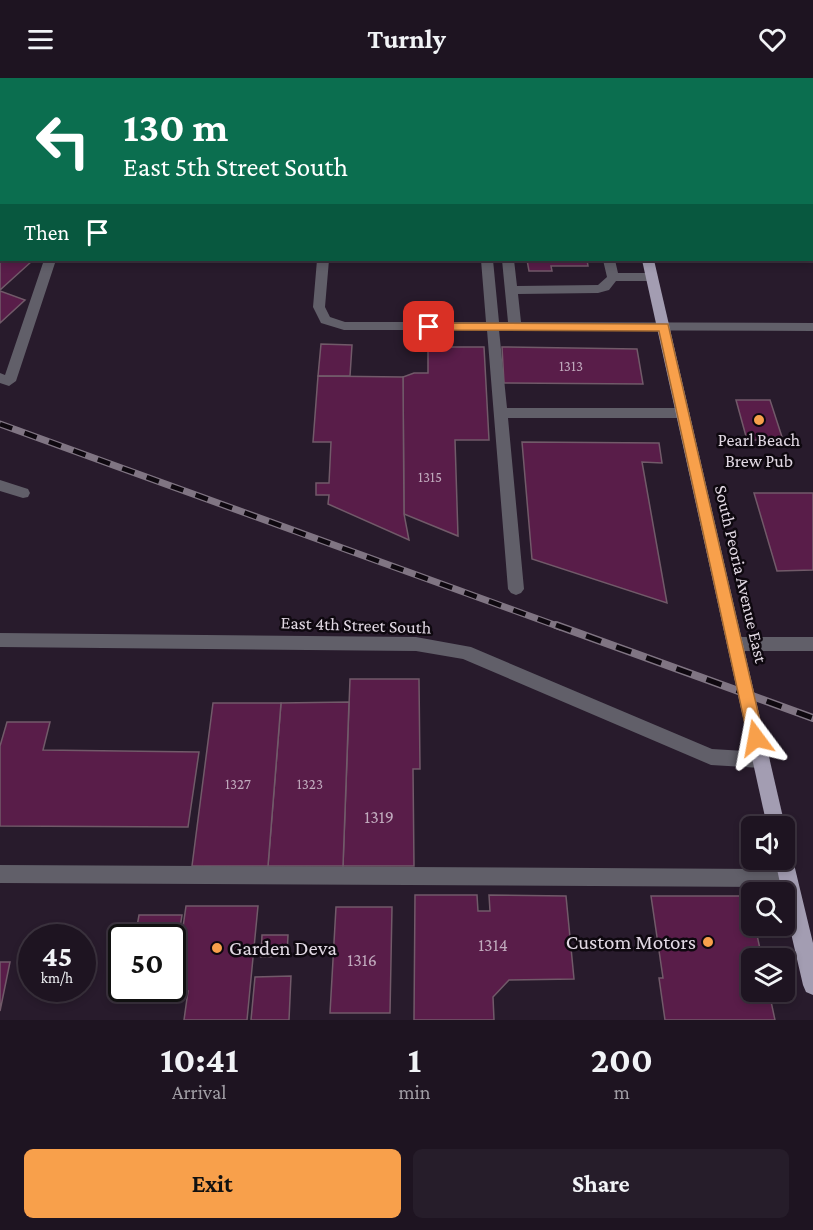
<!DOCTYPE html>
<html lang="en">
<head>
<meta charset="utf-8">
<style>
  :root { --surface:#1e1421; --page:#261d2a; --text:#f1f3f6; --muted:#a19ea5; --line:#3c333f; --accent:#f8a04b }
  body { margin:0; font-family:"Crimson Pro",serif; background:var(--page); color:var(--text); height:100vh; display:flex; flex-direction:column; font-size:22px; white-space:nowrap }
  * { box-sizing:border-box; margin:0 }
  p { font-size:20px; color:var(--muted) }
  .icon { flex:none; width:33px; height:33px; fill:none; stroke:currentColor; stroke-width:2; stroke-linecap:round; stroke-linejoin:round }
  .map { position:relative; height:942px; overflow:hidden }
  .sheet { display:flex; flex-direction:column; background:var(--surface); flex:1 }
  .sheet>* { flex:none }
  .banner { position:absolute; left:0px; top:0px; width:813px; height:183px; box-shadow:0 3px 9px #0003,0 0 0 2px var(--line); background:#0b6e4f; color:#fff; overflow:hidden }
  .fabs { position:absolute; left:741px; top:738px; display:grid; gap:12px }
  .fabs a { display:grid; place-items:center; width:54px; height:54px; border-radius:9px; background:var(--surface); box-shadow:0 3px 9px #0003,0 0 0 2px var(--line); font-size:30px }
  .speed { position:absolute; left:18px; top:846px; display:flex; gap:12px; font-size:30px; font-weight:700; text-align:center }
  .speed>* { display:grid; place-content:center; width:78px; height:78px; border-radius:50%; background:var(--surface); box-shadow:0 3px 9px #0003,0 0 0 2px var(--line); line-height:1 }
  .speed small { font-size:15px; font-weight:400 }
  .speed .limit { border:3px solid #111; border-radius:9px; background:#fff; color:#111 }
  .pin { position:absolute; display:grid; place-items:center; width:51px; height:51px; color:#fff; margin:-26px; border-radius:12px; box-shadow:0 3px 9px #0006 }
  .me { position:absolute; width:66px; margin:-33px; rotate:347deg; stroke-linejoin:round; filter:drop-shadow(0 0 4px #0008) }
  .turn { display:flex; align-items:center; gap:21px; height:126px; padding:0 24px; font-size:27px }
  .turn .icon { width:78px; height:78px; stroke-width:2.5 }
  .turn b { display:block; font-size:42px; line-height:51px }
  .then { display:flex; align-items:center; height:57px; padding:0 24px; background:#0003; gap:12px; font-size:22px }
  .eta { display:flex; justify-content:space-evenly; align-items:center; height:102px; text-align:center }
  .eta b { font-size:36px; font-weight:700; line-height:42px }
  .action { display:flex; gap:12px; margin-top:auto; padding:12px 24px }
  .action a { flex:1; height:69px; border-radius:9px; background:var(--accent); color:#111; font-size:24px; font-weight:700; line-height:69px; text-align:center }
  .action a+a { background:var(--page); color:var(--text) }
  header { display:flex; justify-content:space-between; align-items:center; height:78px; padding:0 24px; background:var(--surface); font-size:27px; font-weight:700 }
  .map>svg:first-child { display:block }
</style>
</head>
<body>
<header><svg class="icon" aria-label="menu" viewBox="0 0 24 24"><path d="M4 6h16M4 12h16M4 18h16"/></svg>Turnly<svg class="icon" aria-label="heart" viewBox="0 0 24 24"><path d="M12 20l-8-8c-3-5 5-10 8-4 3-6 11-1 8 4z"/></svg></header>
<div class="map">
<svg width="813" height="942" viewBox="0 0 813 942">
  <rect width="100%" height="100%" fill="#281b2c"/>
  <g fill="#591d49" stroke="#715a69" stroke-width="1.5">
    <rect x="369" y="0" width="98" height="2"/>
    <path d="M504,0H567L568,2H504Z"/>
    <rect x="812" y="12" width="1" height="142"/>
    <path d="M0,174L2,182L31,184L0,212Z"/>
    <path d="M527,182H587L588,188H551L552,193H529Z"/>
    <path d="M0,213L25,222L0,245Z"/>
    <path d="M321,266L352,267L350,298H318Z"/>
    <path d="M428,269H484L489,362H455L458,458L404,436L403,299L414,295H428Z"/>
    <path d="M502,269L637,271L643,306L504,305Z"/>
    <path d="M318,298L403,299L404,436L409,462L328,426L329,417H316V405H329L331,364H313Z"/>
    <path d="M736,322H770L783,362H747Z"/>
    <path d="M522,364L659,365L662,385L642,384L667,525L532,481Z"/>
    <path d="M754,415H813V492L777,493Z"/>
    <path d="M350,601H419L420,691H413L414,788H343Z"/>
    <path d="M349,624L343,788H268L281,625Z"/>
    <path d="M213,625H281L268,788H192Z"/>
    <path d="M7,644H50L43,672L199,674L188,749L0,748V668Z"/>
    <path d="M415,817H477L478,833H490L489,817L566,818L574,901L509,902L493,919L494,942H414Z"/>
    <path d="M651,818H749L752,848H755L762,880H752V914H769L775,942H665L659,900H663Z"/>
    <path d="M186,828H258L247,942H184L188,913H174Z"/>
    <path d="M336,829H392L390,935H330Z"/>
    <path d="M139,837H182L172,900V860H135Z"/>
    <path d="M262,857H288L287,878L261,879Z"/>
    <path d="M0,884H10L0,933Z"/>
    <path d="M291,898L289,942H251L255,899Z"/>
    <path d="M126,910H171V914L126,913Z"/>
  </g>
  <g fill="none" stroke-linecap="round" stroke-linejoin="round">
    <g fill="#615f69" fill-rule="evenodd">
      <rect x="334" y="0" width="10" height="2"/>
      <rect x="469" y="0" width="10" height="2"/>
      <rect x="0" y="2" width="2" height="6"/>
      <rect x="0" y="49" width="2" height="6"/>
      <rect x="0" y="154" width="2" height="7"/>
      <path d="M44,182H56L16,303L9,308L0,305V295L5,297Z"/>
      <path d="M317,182H329L325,229L330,239L345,244H486L481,182H493L499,244H508L502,182H514L517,208L598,207L607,199L603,182H615L618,195H652L658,199L652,203H616L609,212L598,215L518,216L521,244L813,245V253L499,252L507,330H683L690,335L683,340H508L524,511L521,515L516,517L511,515L508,511L487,252H344L321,245L313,229Z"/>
      <path d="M0,402L28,411L30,415L28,419L23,420L0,413Z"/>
      <path d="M0,555L416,559L471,569L712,671L761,674L767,676L770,682L767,688L761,690L711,687L463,581L416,573L0,569Z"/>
      <path d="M735,559H813V573H735L729,571L727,566L729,561Z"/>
      <path d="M0,787L788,791L795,793L797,800L795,807L788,809L0,805Z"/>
    </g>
    <g fill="#a39db2" fill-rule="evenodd">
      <path d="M600,0H610L611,2H601Z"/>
      <path d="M642,182H654L785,748L784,749L767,748Z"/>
      <path d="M784,773L791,776L793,782L813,865V917L806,914L803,907L784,825V814H782L775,782H784Z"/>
    </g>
    <g stroke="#807583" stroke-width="7">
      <path id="rail-far1" d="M0,346L560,549"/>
    </g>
    <g stroke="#807583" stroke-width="8">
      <path id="rail" d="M556,547L813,640"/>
    </g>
    <use href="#rail-far1" stroke="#0e080f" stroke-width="4.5" stroke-dasharray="13" stroke-linecap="butt"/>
    <use href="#rail" stroke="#0e080f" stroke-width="5" stroke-dasharray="16" stroke-linecap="butt"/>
  </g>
  <path fill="#f8a04b" stroke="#a16831" stroke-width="1.5" d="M429,245L668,246L764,660L762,665L756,667L751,665L748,660L659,253L425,252L423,249Z"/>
  <g fill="#f8a04b" stroke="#0e080f" stroke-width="2">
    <circle cx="759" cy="342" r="6"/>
    <circle cx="708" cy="864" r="6"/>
    <circle cx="217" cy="870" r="6"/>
  </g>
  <g text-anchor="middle" stroke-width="5" stroke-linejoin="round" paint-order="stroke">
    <g font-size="15" fill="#c0aabd">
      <text x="571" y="293">1313</text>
      <text x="430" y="404">1315</text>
      <text x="238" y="711">1327</text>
      <text x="310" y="711">1323</text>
    </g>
    <g font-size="18" fill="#e2d9e4" stroke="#0e080f">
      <text x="759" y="368">Pearl Beach<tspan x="759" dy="21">Brew Pub</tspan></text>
    </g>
    <g font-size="18" fill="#e2d9e4" stroke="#0e080f">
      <text transform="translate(741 496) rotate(77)" y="6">South Peoria Avenue East</text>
      <text transform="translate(356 547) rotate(2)" y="6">East 4th Street South</text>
    </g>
    <g font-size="18" fill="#c0aabd">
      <text x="379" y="745">1319</text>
      <text x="493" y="873">1314</text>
      <text x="362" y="888">1316</text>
    </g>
    <g font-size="21" fill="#e2d9e4" stroke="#0e080f" text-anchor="end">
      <text x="696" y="871">Custom Motors</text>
      <text x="229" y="877" text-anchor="start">Garden Deva</text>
    </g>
  </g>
</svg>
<div class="fabs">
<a><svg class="icon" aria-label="sound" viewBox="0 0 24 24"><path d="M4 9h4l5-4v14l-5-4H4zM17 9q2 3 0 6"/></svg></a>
<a><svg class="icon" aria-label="search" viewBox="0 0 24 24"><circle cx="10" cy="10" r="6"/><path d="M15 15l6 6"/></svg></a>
<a><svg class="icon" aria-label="layers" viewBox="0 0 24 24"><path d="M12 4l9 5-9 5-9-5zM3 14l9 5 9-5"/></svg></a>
</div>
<div class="speed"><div>45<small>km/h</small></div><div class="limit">50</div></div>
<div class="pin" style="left:429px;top:249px;background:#d93025"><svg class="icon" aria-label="arrive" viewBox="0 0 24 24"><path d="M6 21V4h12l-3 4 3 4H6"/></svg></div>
<svg class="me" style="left:756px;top:660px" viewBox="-20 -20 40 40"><path d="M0-17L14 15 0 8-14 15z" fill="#f8a04b" stroke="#fff" stroke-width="4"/></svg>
<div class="banner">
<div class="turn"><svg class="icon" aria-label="left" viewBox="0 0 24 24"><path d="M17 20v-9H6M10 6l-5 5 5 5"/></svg><div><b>130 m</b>East 5th Street South</div></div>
<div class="then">Then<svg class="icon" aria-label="arrive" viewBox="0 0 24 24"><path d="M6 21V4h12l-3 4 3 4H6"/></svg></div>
</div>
</div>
<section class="sheet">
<div class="eta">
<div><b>10:41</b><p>Arrival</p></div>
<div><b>1</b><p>min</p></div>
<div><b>200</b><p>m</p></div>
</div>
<div class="action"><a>Exit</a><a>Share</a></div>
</section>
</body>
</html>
